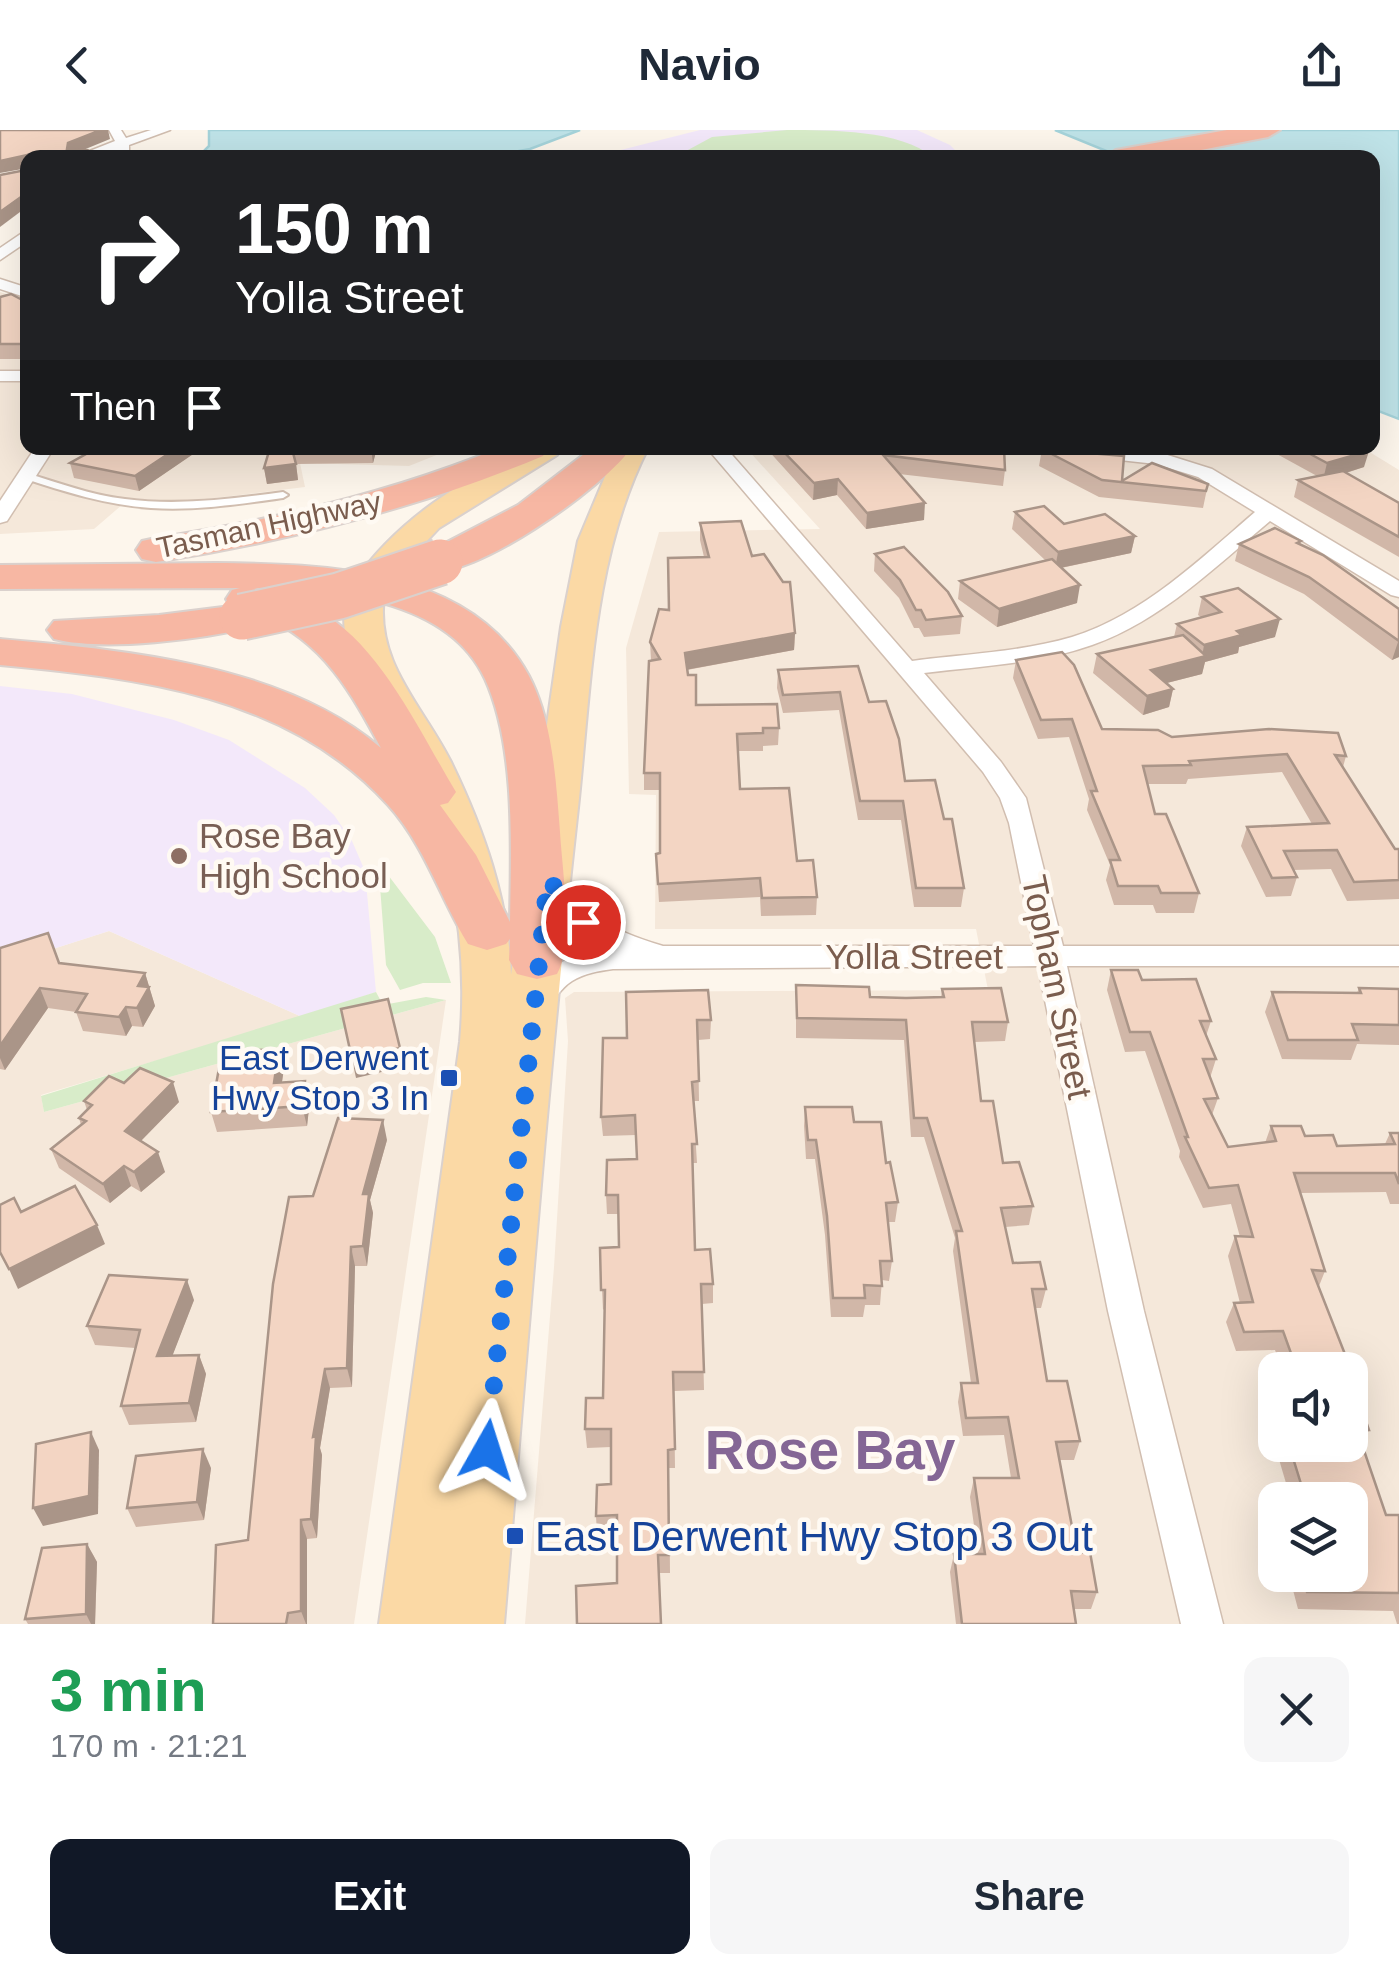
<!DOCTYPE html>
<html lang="en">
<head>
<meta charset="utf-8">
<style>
  :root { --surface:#fff; --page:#f6f6f7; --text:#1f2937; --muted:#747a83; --accent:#111827 }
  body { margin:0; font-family:Arial,sans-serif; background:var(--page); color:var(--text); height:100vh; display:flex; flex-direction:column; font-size:38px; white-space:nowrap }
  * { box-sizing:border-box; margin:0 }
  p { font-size:32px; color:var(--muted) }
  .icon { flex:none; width:55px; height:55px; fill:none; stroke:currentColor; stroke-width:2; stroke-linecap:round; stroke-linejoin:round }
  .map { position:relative; height:1494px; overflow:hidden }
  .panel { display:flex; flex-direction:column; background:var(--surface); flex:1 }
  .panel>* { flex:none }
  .guide { position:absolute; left:20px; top:20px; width:1360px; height:305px; border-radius:20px; box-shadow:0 10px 40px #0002; background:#202124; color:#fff; overflow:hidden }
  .buttons { position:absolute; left:1258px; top:1222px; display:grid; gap:20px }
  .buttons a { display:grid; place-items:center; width:110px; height:110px; border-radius:20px; background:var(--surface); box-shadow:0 10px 40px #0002; font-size:50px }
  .pin { position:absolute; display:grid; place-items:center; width:85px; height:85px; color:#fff; margin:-42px; border:5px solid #fff; border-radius:50%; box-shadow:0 2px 10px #0007 }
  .me { position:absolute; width:110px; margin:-55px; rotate:6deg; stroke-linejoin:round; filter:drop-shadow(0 0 8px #0008) }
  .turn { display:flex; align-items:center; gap:35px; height:210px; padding:0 50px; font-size:45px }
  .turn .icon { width:130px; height:130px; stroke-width:2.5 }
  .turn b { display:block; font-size:70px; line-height:85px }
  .then { display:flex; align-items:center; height:95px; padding:0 50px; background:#0003; gap:20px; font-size:38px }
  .round { display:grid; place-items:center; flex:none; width:105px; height:105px; border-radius:20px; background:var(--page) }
  .summary { display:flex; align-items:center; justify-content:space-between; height:170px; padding:0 50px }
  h1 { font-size:60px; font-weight:800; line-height:75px; color:#1e9e55 }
  .action { display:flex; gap:20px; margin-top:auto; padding:20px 50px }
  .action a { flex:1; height:115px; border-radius:20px; background:var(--accent); color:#fff; font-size:40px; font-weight:800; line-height:115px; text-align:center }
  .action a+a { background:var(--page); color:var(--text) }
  header { display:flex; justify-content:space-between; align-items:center; height:130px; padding:0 50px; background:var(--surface); font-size:45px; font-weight:800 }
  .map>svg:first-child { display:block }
</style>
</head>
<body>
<header><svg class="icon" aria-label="back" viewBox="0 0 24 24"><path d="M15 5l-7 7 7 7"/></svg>Navio<svg class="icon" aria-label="share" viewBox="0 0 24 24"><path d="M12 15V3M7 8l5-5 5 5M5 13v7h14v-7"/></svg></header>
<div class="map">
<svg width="1399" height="1494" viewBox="0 0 1399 1494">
  <rect width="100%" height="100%" fill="#fdf6ec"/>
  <g fill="#f5e8da" fill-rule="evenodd">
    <path d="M0,162L27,171L28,318H454L409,336L300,333L305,357L182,372L130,368L94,399L0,404Z"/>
    <path d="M746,318H1363L1399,340V1494H525L554,1137L568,911L565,868L574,862L988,860L976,799H655L656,665L629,664L626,518L659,402L820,399ZM1275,1240H1350V1315H1275ZM1275,1370H1350V1445H1275Z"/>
    <path d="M109,801L302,887L41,965L44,982L446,870L354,1494H0V836Z"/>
  </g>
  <g fill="#f3e8fa">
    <path d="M700,0H917L950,15L962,27L589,28Z"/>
    <path d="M0,556L72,564L174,590L229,610L305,658L334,685L352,711L365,741L376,862L302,887L109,801L0,836Z"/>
  </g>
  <g fill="#d8ecc9">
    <path d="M787,0C830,0 902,0 932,27H675L712,7Z"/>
    <path d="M385,741L435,807L451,853H423L400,860L386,835L379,743Z"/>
    <path d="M376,862L383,875L426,867L446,870L44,982L41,966Z"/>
  </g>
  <g fill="#bfe3e8" stroke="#a5d3da" stroke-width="2.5">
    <path d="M209,0H580L530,19L486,27H198L209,16Z"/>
    <path d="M1055,0H1399V289L1373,279L1372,28L1121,27Z"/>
  </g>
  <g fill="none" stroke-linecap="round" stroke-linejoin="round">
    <g stroke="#d1beb0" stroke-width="4">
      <g id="lane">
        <path d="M602,24L604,27L575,28L578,26Z"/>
        <path d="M26,343C59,353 91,365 125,369C178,376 231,369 283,362L288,365L283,368C239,374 195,381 151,378C107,375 65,362 23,348V344Z"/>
      </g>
    </g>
    <g stroke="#d1beb0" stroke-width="3">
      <g id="street">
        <path d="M109,0H121L126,8L151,0H170L129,15V28H115L116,20L93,28H72L115,11Z"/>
        <path d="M28,99V111L0,130V118Z"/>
        <path d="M0,149L28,158V168L0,159Z"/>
        <rect x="0" y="241" width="28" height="10"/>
        <path d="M35,318H54L7,391L0,393V371Z"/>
        <path d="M707,318H726L912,531C965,524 1021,522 1072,507C1143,485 1200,429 1255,382L1198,347L1156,334L1065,324L1056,318L1158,322L1212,339L1399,451V467L1391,465L1270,391C1215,437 1161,491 1092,515C1038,534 980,536 924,543L1001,632L1026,668L1063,816H1399V836H1067L1144,1181L1223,1494H1181L1108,1181L1038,836L613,839C599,841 585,843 572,851C554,862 551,886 526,879L522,871C542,836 570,825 609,819C576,803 554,780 534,749L538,743C545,741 547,739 554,742C567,747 580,772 592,782C613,800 637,808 663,816H1034L1009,693L1000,668L983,642Z"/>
      </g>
    </g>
    <g stroke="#dad1cd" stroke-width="4">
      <path id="primary" d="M524,318H562L557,325L439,398L380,461L384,466C375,533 423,576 451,632C483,698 509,770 511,845L561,497L578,411L617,318H648C591,430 591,565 577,687C547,956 527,1225 504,1494H379L460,912C469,810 451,714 404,622C388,590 364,562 352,528C344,508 337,469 358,457L354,452C398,389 458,354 524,318Z"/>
    </g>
    <g stroke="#dad1cd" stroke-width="4">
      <g id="highway">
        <path d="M1227,0H1280L1268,7L1160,28H1103L1116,20Z"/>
        <path d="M499,318H548L543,326C418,378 290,411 156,432L142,429L136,420L142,411L156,408C274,390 389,363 499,318Z"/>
        <path d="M592,318H631C605,357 471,452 426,441L420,432L426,423L518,375Z"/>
        <path d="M216,433C323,434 471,437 529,546C553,592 556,651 560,702C562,738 574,814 557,844L537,849L517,844L509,830L510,809L506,814L487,820L468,814C440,768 425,716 388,675C289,565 138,548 0,535V509C123,520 284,534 381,618C352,564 323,511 263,487L257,496C205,509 105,522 54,509L47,500L54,491L159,485L231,476L226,469L232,460L240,458L0,459V435ZM254,458C331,459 448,468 485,549C516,617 511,719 510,792L476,725L440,675L448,673L456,662C422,606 383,521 327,486C305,471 280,464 254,458Z"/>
      </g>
    </g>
    <use href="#lane" fill="#fff" fill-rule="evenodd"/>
    <use href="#street" fill="#fff" fill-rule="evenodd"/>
    <use href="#primary" fill="#fbd9a5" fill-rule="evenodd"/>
    <use href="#highway" fill="#f7b7a3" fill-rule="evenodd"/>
    <g stroke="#dad1cd" stroke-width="49" stroke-linecap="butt">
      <path id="highway-bridge" d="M242,487L339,466L440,432"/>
    </g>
    <use href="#highway-bridge" stroke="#f7b7a3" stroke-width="45"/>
  </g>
  <g fill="#d1b7a8">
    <path d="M0,167L28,173V229H0Z"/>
    <path d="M90,318H202L139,361L74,348L70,333L93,320Z"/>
    <path d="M270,318H377L373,333L296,334L298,350L267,354L264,338Z"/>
    <path d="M766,318H1004L1005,340L1003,356L899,344L924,390L866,399L837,365L813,370Z"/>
    <path d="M1266,318H1363L1364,337L1346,343L1399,373V427L1294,367L1298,350L1317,346Z"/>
    <path d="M1042,319L1122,351L1208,354L1203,378L1099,367L1039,336Z"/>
    <path d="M1015,382L1064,394L1135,406L1131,423L1061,438L1077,473L997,497L958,469L960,451L1045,430L1012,399Z"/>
    <path d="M700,393L752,426L795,503L794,520L687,540L696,575L779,598L778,615L763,616V621H738L740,659L797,731L817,767L816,785L761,786L760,767L659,772L656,724L660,723V660H644V643L651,530L650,512L669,480L704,427L700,410Z"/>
    <path d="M1301,411L1300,415L1399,479V527L1392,530L1304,464L1235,431L1239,414Z"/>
    <path d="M875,424L962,486L960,504L924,507L919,498H914L899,468L874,441Z"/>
    <path d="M1202,467L1275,507L1239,517L1238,523L1205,532L1202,544L1167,553L1173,559L1169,577L1143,585L1093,543L1097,524L1174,507L1177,494L1201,487L1198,485Z"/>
    <path d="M1016,530L1102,599L1346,626L1343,637L1395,719H1399V769L1347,771L1331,739L1293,740L1297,747L1291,766L1266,767L1241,716L1247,697L1312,694L1282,642L1188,649L1186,654H1148L1155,684L1199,763L1194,783H1156L1153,775H1114L1106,750L1110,735L1087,680L1089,669L1069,607L1038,609L1013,548Z"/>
    <path d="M778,540L869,572L905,651L944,689L964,758L961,777H914L901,690H858L839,580L783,583L777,558Z"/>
    <path d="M0,818L59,833L145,843L155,876L143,897L132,896L126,906L83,901L76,882L48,878L5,940L0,939Z"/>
    <path d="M1111,840L1142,850L1211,891L1206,906L1216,929L1210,948L1218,968L1212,985L1228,1017L1265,1013L1271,996L1337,1016L1385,1014L1390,1003H1399V1074H1390L1386,1062L1300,1063L1325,1141L1319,1156L1350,1237L1349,1240H1282L1275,1220L1236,1221L1226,1192L1234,1173H1240L1228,1126L1235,1106L1240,1107L1231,1074L1203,1078L1179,1027L1180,1021L1145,921L1125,922L1107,860Z"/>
    <path d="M796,855L870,867L941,868L942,859L1008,892L1005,911L974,912L981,971L1003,1033L1033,1076L1029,1095L1005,1097L1013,1133L1046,1159L1041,1178H1035L1047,1251L1080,1311L1074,1330H1060L1077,1423L1097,1462L1091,1479H1074L1076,1494H956L950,1442L954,1424H978L970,1367L974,1348H1011L1004,1305L963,1306L958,1272L961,1253H971L953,1121L955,1108L924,1007H911L904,910L796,908Z"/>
    <path d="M1359,858L1399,859V915L1357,914L1351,930L1282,929L1265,882L1272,862L1357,863Z"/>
    <path d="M626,862L711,890L710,909L698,910L699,971H693L697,1033H693L695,1120L713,1154V1173L702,1174L704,1260L674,1261L675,1338H669L670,1443H659L617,1453V1404H597L596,1386L611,1354V1317L587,1318L585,1299L603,1268L604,1179L603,1180L600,1118L619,1117L618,1084H607L606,1065L637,1029L636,1005L603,1006L601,987L627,908Z"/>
    <path d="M279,919L284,938L282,952L310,970L307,996L217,1002L211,982Z"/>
    <path d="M124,953L179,972L141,1011L165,1042L141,1062L131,1056L110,1073L59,1038L51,1019L81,995L79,988L87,980L84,971Z"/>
    <path d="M805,977L854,992L886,1033L898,1072L895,1092H888L892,1131L889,1151L882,1150L880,1175H865L863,1187H831L825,1105L815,1029H806L804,996Z"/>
    <path d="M387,1010L370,1070L373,1083L367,1136H355L352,1257L330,1258L320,1318L322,1325L317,1408L307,1409V1494H213L248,1410L313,1066Z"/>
    <path d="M194,1170L172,1226L199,1225L206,1244L196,1292L129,1295L121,1276L135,1218L95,1215L87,1196Z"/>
    <path d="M1350,1245L1369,1300L1362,1315L1386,1385H1399V1494H1397L1393,1481L1298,1479L1289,1445H1350V1370H1291L1262,1272L1270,1253H1275V1315H1350Z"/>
    <path d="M211,1338L204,1390L136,1397L127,1378Z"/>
    <path d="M87,1414L97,1432L95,1494H28L25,1489Z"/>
  </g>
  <g fill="#aa9588">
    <path d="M101,0H108L110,9L71,25L67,19L68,13Z"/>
    <path d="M86,20L87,28H75Z"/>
    <path d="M27,25L28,38L0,43V31Z"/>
    <path d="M28,62V76L0,97V82Z"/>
    <path d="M177,318H202L139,361L135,346Z"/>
    <path d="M371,318H377L373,333Z"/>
    <path d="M1369,321L1364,337L1323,350L1327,333Z"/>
    <path d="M296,334L298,350L267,354L264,338Z"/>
    <path d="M838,349L837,365L813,370L814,353Z"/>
    <path d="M925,373L924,390L866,399L867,383Z"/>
    <path d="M1135,406L1131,423L1055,439L1058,422Z"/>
    <path d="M1080,455L1077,473L997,497L999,479Z"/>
    <path d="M1280,489L1275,507L1239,517L1238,523L1205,532L1202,544L1147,558L1151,540L1202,527L1204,515L1237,501Z"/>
    <path d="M795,503L794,520L685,540V523Z"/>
    <path d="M1399,511V527L1392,530L1398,512Z"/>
    <path d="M1173,559L1169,577L1143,585L1147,566Z"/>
    <path d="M145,843L155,876L143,897L137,878L138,856Z"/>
    <path d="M40,858L48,878L5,940L0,928V916Z"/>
    <path d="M126,877L132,896L126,906L119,887Z"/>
    <path d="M400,918L403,937L356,948L352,929Z"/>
    <path d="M279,919L284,938L279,972L274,953Z"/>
    <path d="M305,951L310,970L307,996L302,976Z"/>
    <path d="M173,952L179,972L132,1020L125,1001Z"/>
    <path d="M383,990L387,1010L370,1070L373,1083L367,1136L363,1116V1064Z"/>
    <path d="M158,1022L165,1042L141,1062L134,1042Z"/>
    <path d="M124,1036L131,1056L110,1073L103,1054Z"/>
    <path d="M97,1095L105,1114L18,1159L9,1139Z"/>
    <path d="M351,1117L355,1136L352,1257L347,1238Z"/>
    <path d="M187,1150L194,1170L165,1245L157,1226Z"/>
    <path d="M199,1225L206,1244L196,1292L189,1273Z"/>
    <path d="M325,1239L330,1258L320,1318L322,1325L317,1408L311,1389L313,1307Z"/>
    <path d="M91,1302L99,1320L98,1384L43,1396L33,1378Z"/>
    <path d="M203,1319L211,1338L204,1390L197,1372Z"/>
    <path d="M301,1390L307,1409V1494H306L301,1481Z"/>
    <path d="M87,1414L97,1432L95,1494H91L86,1484Z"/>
  </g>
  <g fill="#f3d5c3" stroke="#aa9588" stroke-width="2.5">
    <path d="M0,0H101L68,13L67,19L86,20L75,28H28V62L0,82V45L26,40L27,25L0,31Z"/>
    <path d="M11,164L28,173V214H0V167Z"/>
    <path d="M97,318H177L135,346L70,333Z"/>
    <path d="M270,318H345L292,319L296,334L264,338Z"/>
    <path d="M780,318H1004L1005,340L883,325L925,373L867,383L838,349L814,353Z"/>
    <path d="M1299,318H1363L1369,321L1327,333Z"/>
    <path d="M1042,319L1124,326L1122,351L1152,333L1208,354L1206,361L1102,350Z"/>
    <path d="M1343,341L1399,373V407L1298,350Z"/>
    <path d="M1044,376L1064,394L1105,384L1135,406L1058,422L1015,382Z"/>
    <path d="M741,391L752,426L764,424L783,452H790L795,503L685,523L688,545H696V575L777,574L779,598H763V603L737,604L740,659L789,658L797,731L813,730L817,767L762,768L760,748L658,754L656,724L660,723V643H644L649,531L660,529L650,512L659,479L669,480L668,428L709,427L700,393Z"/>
    <path d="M1275,398L1301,411L1297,413L1323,425L1399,479V511L1309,447L1239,414Z"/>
    <path d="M904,417L948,462L962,486L926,490L921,480H916L900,450L875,424Z"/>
    <path d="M1052,429L1080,455L999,479L960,451Z"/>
    <path d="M1238,458L1280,489L1237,501L1242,505L1204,515L1177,494L1221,482L1202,467Z"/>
    <path d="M1183,505L1206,526L1151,540L1173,559L1147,566L1097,524Z"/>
    <path d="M1062,522L1074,535L1102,599L1158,600L1172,607L1269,599L1338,603L1346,626L1335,625L1395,719H1399V750L1354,752L1337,720L1284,721L1297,747L1272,748L1247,697L1329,693L1287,624L1189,631L1191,635L1143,636L1155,684H1166L1199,763H1161L1158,756H1118L1110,730H1120L1091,661H1097L1072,589L1041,590L1016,530Z"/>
    <path d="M858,536L869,572L886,571L899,609L905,651L935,650L944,689H952L964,758H916L903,671H860L840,562L783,565L778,540Z"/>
    <path d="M48,803L59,833L145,843L138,856L149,857L137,878L126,877L119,887L76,882L87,864L40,858L0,916V818Z"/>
    <path d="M1111,840H1138L1142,850L1196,849L1211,891H1200L1216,929H1203L1218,968L1204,969L1228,1017L1276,1011L1271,996H1301L1305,1006L1333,1005L1337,1016L1395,1014L1390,1003H1399V1054L1395,1043H1294L1325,1141L1312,1140L1350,1237H1347L1348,1240H1297L1283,1201L1244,1202L1234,1173L1253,1172L1235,1106L1253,1107L1238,1055L1209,1058L1185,1007H1188L1150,902H1130Z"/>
    <path d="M796,855L869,857L870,867L906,868L944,867L942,859L1001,858L1008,892H972L981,971H993L1003,1033L1019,1032L1033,1076L1001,1078L1013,1133L1040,1132L1046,1159H1032L1047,1251H1067L1080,1311L1056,1312L1077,1423L1090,1422L1097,1462L1071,1461L1076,1494H962L954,1424H985L974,1348H1019L1008,1287L966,1288L961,1253H978L956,1101H962L927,988H914L906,890L797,888Z"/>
    <path d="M1359,858L1399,859V895L1352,894L1358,910H1288L1272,862L1361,863Z"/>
    <path d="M708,860L711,890H697L699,951L692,952L697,1014H692L695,1120L710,1119L713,1154H701L704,1242H673L675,1319L668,1320L669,1425H658L661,1494H577L576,1456L617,1453V1385L596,1386L597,1355L611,1354V1299H585L586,1268H603L605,1160H601L600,1118L619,1117L618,1065H606L607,1030L637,1029L635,985L601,987L603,908H627L626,862Z"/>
    <path d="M388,869L400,918L352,929L341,879Z"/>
    <path d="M279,919L274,953L305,951L302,976L211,982L222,922Z"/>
    <path d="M140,938L173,952L125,1001L158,1022L134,1042L124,1036L103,1054L51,1019L86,991L79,988L92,975L84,971L109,946L124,953Z"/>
    <path d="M805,977H852L854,992H881L886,1033L890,1032L898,1072L886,1073L892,1131H880L882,1156L864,1155L865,1168H833L827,1086L816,1010H808Z"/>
    <path d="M338,988L383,990L363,1064H369L363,1116L351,1117L347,1238L325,1239L313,1307L316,1306L311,1389L301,1390V1481L288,1483L286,1494H213L216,1415L248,1410L273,1154L289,1067L313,1066Z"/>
    <path d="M75,1056L97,1095L9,1139L0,1122V1075L14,1068L21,1082Z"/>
    <path d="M109,1145L187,1150L157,1226L199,1225L189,1273L121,1276L140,1200L87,1196Z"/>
    <path d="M1350,1245L1369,1300H1357L1386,1385H1399V1463L1307,1462L1303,1445H1350V1370H1306L1289,1315H1350Z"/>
    <path d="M1270,1253H1275V1270Z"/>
    <path d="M91,1302L89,1366L33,1378L36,1314Z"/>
    <path d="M203,1319L197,1372L127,1378L136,1326Z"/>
    <path d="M87,1414L86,1484L25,1489L42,1418Z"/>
  </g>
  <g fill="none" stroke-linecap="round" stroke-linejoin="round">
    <path stroke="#1a73e8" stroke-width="18" stroke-dasharray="0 32.4" d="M487,1320L548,749L583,792"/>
  </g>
  <circle fill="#8d6e63" stroke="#fffaf3" stroke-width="4" cx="179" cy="726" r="10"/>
  <g fill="#1a4fb4" stroke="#fffaf3" stroke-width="4">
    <rect x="439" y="938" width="20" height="20" rx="5"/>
    <rect x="505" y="1396" width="20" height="20" rx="5"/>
  </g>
  <g text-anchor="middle" stroke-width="9" stroke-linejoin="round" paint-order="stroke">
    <g font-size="30" fill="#7a5c4d" stroke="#fffaf3">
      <text transform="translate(269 395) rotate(-12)" y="10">Tasman Highway</text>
    </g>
    <g font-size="35" fill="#785e54" stroke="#fffaf3" text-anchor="start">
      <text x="199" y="718">Rose Bay<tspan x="199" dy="40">High School</tspan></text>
    </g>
    <g font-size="35" fill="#7a5c4d" stroke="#fffaf3">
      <text x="914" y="839">Yolla Street</text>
      <text transform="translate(1057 857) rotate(78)" y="12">Topham Street</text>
    </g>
    <g font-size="35" fill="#164399" stroke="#fffaf3" text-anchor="end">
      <text x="429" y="940">East Derwent<tspan x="429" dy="40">Hwy Stop 3 In</tspan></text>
    </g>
    <g font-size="42" fill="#164399" stroke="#fffaf3" text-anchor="start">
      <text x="535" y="1421">East Derwent Hwy Stop 3 Out</text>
    </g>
    <g font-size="55" font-weight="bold" fill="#846695" stroke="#fffaf3">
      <text x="830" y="1339">Rose Bay</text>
    </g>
  </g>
</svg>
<div class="buttons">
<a><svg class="icon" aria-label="sound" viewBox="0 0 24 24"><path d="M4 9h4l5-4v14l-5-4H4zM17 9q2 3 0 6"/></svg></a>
<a><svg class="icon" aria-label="layers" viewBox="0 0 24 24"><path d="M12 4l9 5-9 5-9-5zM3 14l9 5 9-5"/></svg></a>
</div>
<div class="pin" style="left:583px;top:792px;background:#d93025"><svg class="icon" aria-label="arrive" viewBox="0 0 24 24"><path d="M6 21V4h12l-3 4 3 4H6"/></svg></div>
<svg class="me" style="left:487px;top:1320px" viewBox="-20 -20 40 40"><path d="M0-17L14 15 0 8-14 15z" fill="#1a73e8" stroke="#fff" stroke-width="4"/></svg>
<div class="guide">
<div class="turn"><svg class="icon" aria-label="right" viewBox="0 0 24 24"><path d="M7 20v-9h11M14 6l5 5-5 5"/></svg><div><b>150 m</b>Yolla Street</div></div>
<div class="then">Then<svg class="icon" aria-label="arrive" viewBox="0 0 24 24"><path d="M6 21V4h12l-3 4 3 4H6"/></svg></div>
</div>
</div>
<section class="panel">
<div class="summary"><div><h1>3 min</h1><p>170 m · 21:21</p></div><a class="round"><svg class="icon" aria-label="close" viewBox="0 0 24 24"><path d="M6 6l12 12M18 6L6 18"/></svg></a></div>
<div class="action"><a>Exit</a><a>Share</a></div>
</section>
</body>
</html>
